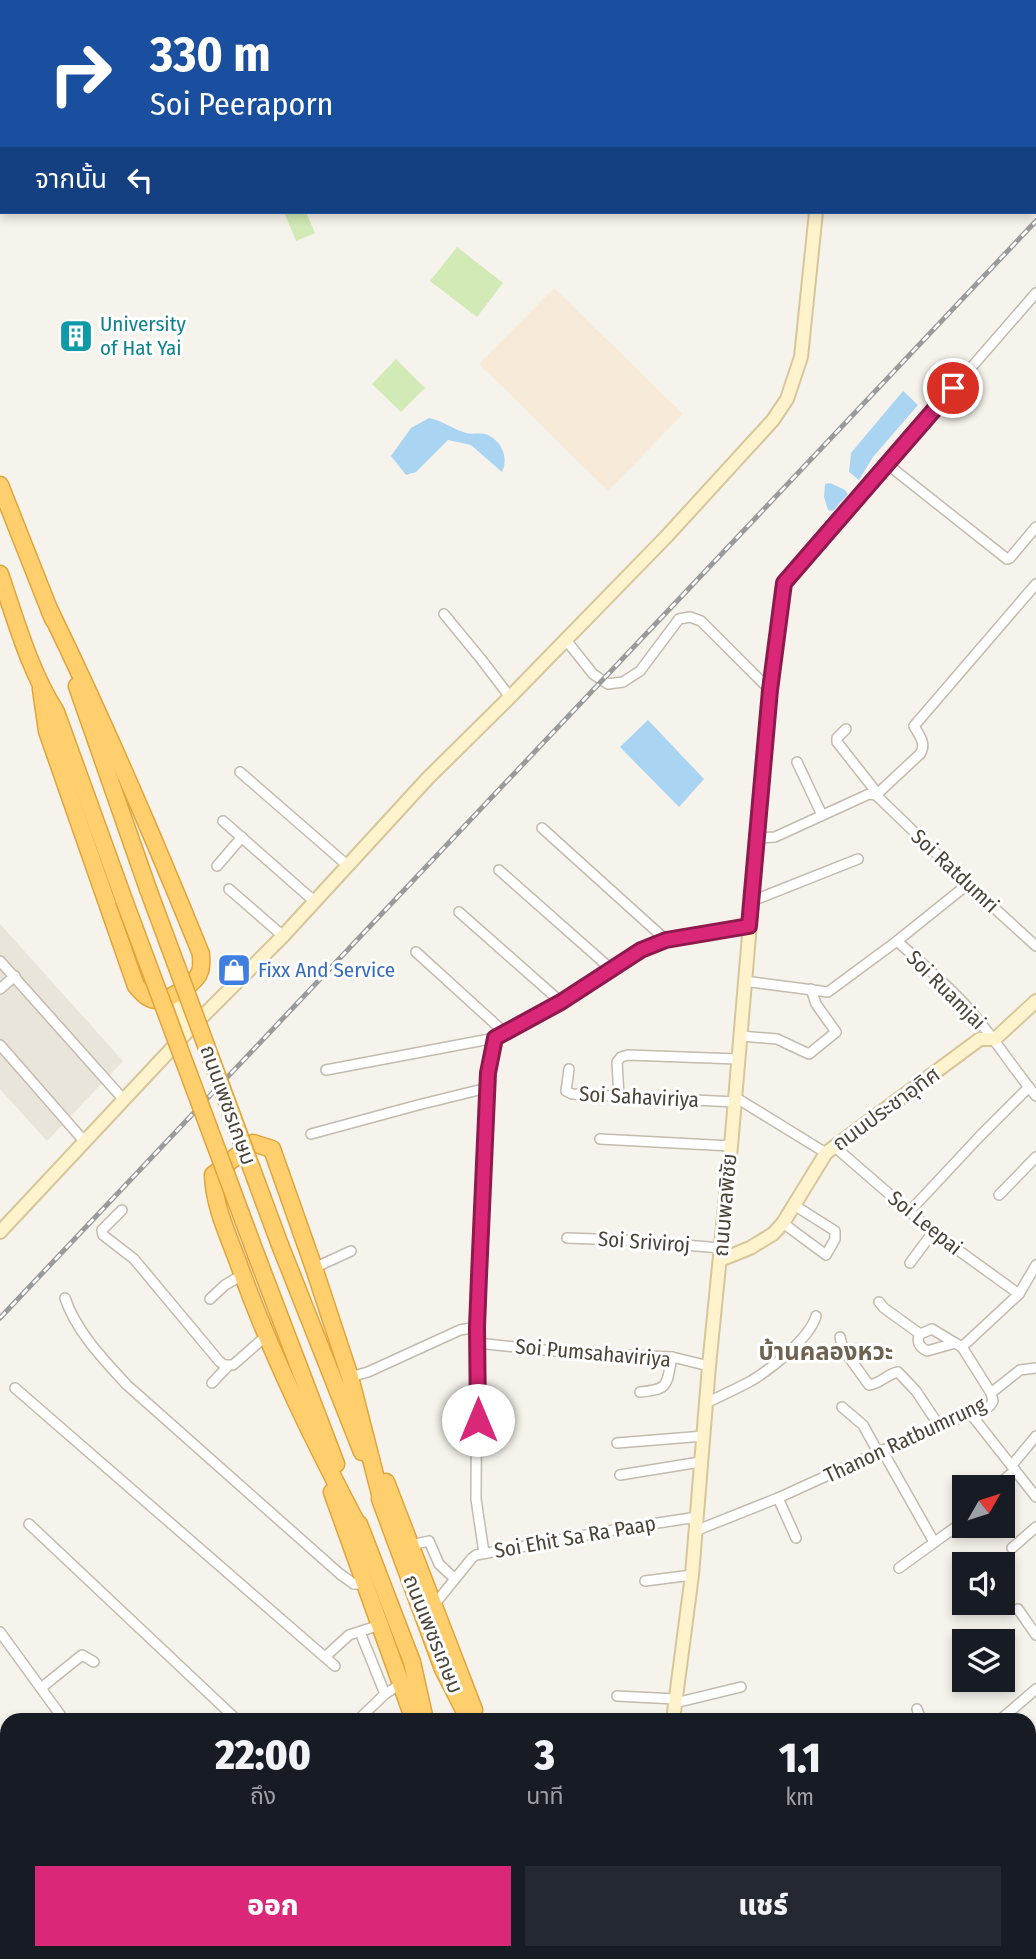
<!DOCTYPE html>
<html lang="th">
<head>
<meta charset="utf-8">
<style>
  :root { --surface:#171b24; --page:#242831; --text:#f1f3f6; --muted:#9ea1a6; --accent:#db2777 }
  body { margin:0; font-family:"Fira Sans Condensed","Noto Sans Thai",sans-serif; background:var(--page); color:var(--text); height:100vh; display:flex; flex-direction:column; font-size:26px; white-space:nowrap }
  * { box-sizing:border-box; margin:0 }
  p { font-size:23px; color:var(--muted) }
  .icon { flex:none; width:38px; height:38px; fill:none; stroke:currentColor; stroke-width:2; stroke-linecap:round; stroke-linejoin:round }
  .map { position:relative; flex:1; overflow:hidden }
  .sheet { position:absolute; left:0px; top:1713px; width:1036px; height:247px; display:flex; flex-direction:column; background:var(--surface); border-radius:21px 21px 0 0; box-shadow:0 4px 10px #0003 }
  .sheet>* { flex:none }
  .top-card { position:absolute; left:0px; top:0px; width:1036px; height:214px; box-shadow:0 4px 10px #0003; background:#1a4fa0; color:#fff; overflow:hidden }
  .needle { width:46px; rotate:51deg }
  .controls { position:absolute; left:952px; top:1475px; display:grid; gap:14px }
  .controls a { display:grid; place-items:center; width:63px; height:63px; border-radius:0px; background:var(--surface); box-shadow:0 4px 10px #0003; font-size:35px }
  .pin { position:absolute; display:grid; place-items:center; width:60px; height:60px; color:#fff; margin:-30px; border:4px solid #fff; border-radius:50%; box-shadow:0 2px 7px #0007 }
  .me { position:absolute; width:77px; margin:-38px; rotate:0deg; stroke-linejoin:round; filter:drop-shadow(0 0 5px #0008) }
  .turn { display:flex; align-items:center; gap:24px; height:147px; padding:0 35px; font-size:32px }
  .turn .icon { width:91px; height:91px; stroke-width:2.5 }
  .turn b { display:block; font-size:49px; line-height:60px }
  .then { display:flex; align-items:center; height:66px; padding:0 35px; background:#0003; gap:14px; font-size:26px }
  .eta { display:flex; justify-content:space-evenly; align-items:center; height:119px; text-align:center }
  .eta b { font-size:42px; font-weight:800; line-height:49px }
  .primary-button { display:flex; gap:14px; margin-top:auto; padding:14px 35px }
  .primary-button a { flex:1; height:80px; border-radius:0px; background:var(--accent); color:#fff; font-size:28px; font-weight:800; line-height:80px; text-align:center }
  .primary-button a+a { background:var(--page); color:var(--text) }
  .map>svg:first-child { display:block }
</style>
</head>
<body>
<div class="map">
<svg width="1036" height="1959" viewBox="0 0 1036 1959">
  <rect width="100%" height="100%" fill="#f6f3ec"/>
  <path fill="#eae5da" d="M0,924L123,1061L47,1141L0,1089Z"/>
  <path fill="#f7ead8" d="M554,288L683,414L608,491L479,364Z"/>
  <path fill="#efe8d6" d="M740,1953H809L812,1959H719Z"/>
  <g fill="#d2eab5">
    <path d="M284,212H306L315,233L296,241Z"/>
    <path d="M457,247L503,283L477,317L430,281Z"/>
    <path d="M396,359L425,388L401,412L372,384Z"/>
  </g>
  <g fill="#a9d4f2">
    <path d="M903,391L918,405L873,457L859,480L849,472L851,453Z"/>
    <path d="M429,418C443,421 453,429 466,433C473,435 481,432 488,435C502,442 509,458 502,472L471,445L448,440L416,472L406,475L391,456L411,428Z"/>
    <path d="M830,483L845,490L848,494L833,511L828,510L824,497L825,484Z"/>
    <path d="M648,720L704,779L679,807L620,747Z"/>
  </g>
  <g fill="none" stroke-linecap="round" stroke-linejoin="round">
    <g stroke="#a9d4f2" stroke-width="14">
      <path d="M874,0L876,2"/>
      <path d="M398,2V0"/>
      <path d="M749,2L751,0"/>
      <path d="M1034,100H1036"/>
    </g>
    <g stroke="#c2bbae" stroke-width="12">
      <g id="street">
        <path d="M923,0L926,2"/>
        <path d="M629,1V0"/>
        <path d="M695,2L696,0"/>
        <path d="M1034,45L1036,44"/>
        <path d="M887,464L1007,559L1010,558L1036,527"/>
        <path d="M444,614L481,659L510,697"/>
        <path d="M566,640L593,674L608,684L623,682L640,671L679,619L690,617L701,621L770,690"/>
        <path d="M770,690L784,583L1036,293"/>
        <path d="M846,729L837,738V742L874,789L876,795L968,884L1036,946"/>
        <path d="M797,762L822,815"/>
        <path d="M240,772L347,865"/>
        <path d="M223,821L314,901"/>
        <path d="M542,828L666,940"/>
        <path d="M758,838L775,837L869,794L876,795L920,754C927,744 919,735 914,726L1036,584"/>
        <path d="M217,866L242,837"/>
        <path d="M499,870L611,969"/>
        <path d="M229,889L283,936"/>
        <path d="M752,901L858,859"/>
        <path d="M459,912L561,1002"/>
        <path d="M897,941C921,963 947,984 969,1009C993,1036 1012,1067 1036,1096"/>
        <path d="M416,952L504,1032"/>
        <path d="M0,961L124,1100"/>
        <path d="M744,981L828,992L897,941L968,884"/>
        <path d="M0,989L15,976"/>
        <path d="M741,1036L777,1039L809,1054L836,1032L816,1004L811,989"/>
        <path d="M0,1045L84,1141"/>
        <path d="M569,1069L566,1091L572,1094L735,1102"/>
        <path d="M326,1070L495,1038L561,1002L641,950L666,940L749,925"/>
        <path d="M619,1096L617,1062L621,1057L628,1055L738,1059"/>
        <path d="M735,1097L826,1153"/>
        <path d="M311,1134L418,1105L487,1088"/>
        <path d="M600,1139L731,1146"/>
        <path d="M835,1147L933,1232L1019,1294"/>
        <path d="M999,1195L1036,1157"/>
        <path d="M122,1210L102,1230L103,1235L134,1259L219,1361L224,1365H233L267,1335"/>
        <path d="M909,1212L980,1136L1029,1087"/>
        <path d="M783,1223L826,1255L835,1239V1231L794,1205"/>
        <path d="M567,1238L623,1240L721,1248"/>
        <path d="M910,1263L933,1232"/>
        <path d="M314,1268L351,1251"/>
        <path d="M65,1298C76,1331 103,1359 127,1385L340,1574L354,1584H364"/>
        <path d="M210,1299L225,1285L242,1275"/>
        <path d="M879,1302L884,1308L920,1334C916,1341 919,1347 927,1351L955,1343L962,1347"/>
        <path d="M920,1334L932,1329L955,1343"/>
        <path d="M840,1337L843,1349L869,1385C880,1384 887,1374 898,1372L916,1391L940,1427"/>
        <path d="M477,1343L573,1353L672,1357L709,1366"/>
        <path d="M350,1377L368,1372L460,1330L477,1327"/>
        <path d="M212,1383L228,1366"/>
        <path d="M15,1388L335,1666"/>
        <path d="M640,1392C670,1389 666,1386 672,1357"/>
        <path d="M991,1393L1020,1370L1036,1368"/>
        <path d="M706,1403C721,1396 736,1389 751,1381C771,1369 810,1338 816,1316"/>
        <path d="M842,1407L863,1425L878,1452"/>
        <path d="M970,1413L1036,1497"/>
        <path d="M617,1443L704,1436"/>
        <path d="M882,1450L934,1542"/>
        <path d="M1012,1465L1036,1436"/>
        <path d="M620,1475L700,1462"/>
        <path d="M995,1488L1015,1470"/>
        <path d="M778,1498L796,1538"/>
        <path d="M29,1524L237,1720"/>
        <path d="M695,1531L778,1498L914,1436L990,1406L993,1401L991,1393L962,1347L1019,1294L1036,1265"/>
        <path d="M411,1545L429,1541L439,1564L455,1579"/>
        <path d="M1012,1548L1036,1527"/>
        <path d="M484,1553L476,1499L477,1327L488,1073L495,1038"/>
        <path d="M899,1568L964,1521"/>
        <path d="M645,1581L692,1575"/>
        <path d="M434,1605L472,1558L476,1555L619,1529L697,1517"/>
        <path d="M1018,1609L1036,1635"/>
        <path d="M0,1632L64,1720"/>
        <path d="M360,1632L385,1694"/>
        <path d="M325,1657L349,1635L380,1625"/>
        <path d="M41,1688L82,1655L94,1662"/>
        <path d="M617,1696L675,1699"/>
        <path d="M675,1703L741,1687"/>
        <path d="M917,1709L921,1720"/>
        <path d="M358,1720L385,1694L401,1684"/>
        <path d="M1000,1720L1036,1689"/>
        <path d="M0,1748L7,1758"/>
        <path d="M1029,1787L1036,1800"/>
        <path d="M0,1851L7,1866"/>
        <path d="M0,1887L7,1885"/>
        <path d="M0,1914L7,1927"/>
        <path d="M21,1953L25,1959"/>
        <path d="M272,1953L275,1959"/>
        <path d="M848,1953L850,1959"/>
        <path d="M912,1953L914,1959"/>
        <path d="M994,1953L997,1959"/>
      </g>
    </g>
    <g stroke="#d6c79b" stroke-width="16">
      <g id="secondary">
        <path d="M830,2V0"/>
        <path d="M176,994L189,1030"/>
        <path d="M0,1232L189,1030L283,936L428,778L510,697L666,537L773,420L787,399L801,357L816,212"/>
        <path d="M720,1260L750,1248L773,1234L783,1223L826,1153L980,1039H995L1036,1001"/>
        <path d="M673,1720L692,1575L709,1366L731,1146L770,690"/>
        <path d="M650,1959V1953"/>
      </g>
    </g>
    <g stroke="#e0a43c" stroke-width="19">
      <g id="highway">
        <path d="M0,485L53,619"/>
        <path d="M0,574C16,621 29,669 56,712L124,900"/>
        <path d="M77,686L148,889"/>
        <path d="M41,689L47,731L136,986C142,993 149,1001 159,1000C171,999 197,983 200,971C202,967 201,959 201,954C154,838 105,724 50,611"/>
        <path d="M280,1245L362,1452"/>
        <path d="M257,1257L336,1464"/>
        <path d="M386,1482L474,1710"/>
        <path d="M332,1492L414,1720"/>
        <path d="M380,1499L443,1669L469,1720"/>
        <path d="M359,1524L412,1662L425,1720"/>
        <path d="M361,1531C315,1444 271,1355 238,1262C227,1233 214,1205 213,1175L253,1143L272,1149L314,1268L350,1377L383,1506"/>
        <path d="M502,1953L504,1959"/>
        <path d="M522,1953L525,1959"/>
        <path d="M545,1953L547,1959"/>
        <path d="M564,1953L566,1959"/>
      </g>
    </g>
    <use href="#street" stroke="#fff" stroke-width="9"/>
    <use href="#secondary" stroke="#fff3cd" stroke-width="12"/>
    <use href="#highway" stroke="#ffcf6e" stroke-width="16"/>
    <g stroke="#9a9a9a" stroke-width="5">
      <path id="rail" d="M0,1318L1036,221"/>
    </g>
    <use href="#rail" stroke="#fff" stroke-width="2.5" stroke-dasharray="8" stroke-linecap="butt"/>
    <g stroke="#e0a43c" stroke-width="19" stroke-linecap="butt">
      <g id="highway-bridge">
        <path d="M148,889L280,1245"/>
        <path d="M124,900L257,1257"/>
      </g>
    </g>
    <use href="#highway-bridge" stroke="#ffcf6e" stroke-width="16"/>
  </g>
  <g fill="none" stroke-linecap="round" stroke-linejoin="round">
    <g stroke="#8e194d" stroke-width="18">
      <path id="route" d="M478,1420L477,1327L479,1276L488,1073L495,1038L561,1002L641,950L666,940L749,926L770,690L784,583L953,388"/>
    </g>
    <use href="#route" stroke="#db2777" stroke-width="12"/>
  </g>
  <defs>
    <g id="building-square" transform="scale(1.75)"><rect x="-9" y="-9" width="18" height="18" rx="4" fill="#0f9aa8" stroke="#fff"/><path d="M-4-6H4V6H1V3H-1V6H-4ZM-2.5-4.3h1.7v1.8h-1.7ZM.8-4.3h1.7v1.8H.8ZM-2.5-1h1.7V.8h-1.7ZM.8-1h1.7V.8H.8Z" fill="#fff"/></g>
    <g id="shop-square" transform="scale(1.75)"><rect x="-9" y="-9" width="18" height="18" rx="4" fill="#3f7fe0" stroke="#fff"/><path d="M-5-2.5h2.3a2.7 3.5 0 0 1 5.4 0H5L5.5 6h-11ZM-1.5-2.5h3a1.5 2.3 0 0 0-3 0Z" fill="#fff"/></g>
  </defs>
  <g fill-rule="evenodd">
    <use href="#building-square" x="76" y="336"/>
    <use href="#shop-square" x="234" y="970"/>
  </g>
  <g text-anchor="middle" stroke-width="6" stroke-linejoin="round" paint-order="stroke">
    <g font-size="21" fill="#0d838f" stroke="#fff" text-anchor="start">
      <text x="100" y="331">University<tspan x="100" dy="24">of Hat Yai</tspan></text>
    </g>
    <g font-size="21" fill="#4b4439" stroke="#fff">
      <text transform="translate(955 871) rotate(43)" y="7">Soi Ratdumri</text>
      <text transform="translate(946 990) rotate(45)" y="7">Soi Ruamjai</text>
      <text transform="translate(639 1097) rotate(3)" y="7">Soi Sahaviriya</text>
      <text transform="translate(228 1105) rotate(70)" y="7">ถนนเพชรเกษม</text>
      <text transform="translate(886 1109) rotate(-36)" y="7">ถนนประชาอุทิศ</text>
      <text transform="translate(725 1205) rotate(-85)" y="7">ถนนพลพิชัย</text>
      <text transform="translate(925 1223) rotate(39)" y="7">Soi Leepai</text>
      <text transform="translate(644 1242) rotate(4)" y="7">Soi Sriviroj</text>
      <text transform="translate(593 1353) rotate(5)" y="7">Soi Pumsahaviriya</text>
      <text transform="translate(905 1440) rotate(-25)" y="7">Thanon Ratbumrung</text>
      <text transform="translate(575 1537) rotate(-10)" y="7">Soi Ehit Sa Ra Paap</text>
      <text transform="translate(433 1634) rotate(68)" y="7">ถนนเพชรเกษม</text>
    </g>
    <g font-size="21" fill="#366cbe" stroke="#fff" text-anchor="start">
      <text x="258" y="977">Fixx And Service</text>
    </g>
    <g font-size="24" font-weight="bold" fill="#6e6250" stroke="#fff">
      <text x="826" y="1360">บ้านคลองหวะ</text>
    </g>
  </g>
</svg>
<div class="controls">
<a><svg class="needle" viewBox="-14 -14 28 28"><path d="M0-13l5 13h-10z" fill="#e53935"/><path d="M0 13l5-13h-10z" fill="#9ea1a6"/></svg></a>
<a><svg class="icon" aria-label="sound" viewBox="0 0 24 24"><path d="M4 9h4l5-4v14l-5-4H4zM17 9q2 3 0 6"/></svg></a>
<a><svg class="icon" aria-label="layers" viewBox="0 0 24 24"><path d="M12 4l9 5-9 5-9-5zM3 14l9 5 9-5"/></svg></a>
</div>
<div class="pin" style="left:953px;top:388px;background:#d93025"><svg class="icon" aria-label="arrive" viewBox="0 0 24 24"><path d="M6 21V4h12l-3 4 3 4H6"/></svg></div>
<svg class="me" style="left:478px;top:1420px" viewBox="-20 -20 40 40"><circle r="19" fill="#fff"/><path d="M0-13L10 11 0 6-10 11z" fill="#db2777"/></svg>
<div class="top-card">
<div class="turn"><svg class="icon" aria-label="right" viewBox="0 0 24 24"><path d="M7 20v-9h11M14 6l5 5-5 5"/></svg><div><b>330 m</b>Soi Peeraporn</div></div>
<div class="then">จากนั้น<svg class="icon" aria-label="left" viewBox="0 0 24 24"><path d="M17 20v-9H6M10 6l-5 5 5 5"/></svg></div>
</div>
<section class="sheet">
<div class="eta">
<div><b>22:00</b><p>ถึง</p></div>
<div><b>3</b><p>นาที</p></div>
<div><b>1.1</b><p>km</p></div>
</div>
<div class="primary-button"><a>ออก</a><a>แชร์</a></div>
</section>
</div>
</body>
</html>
